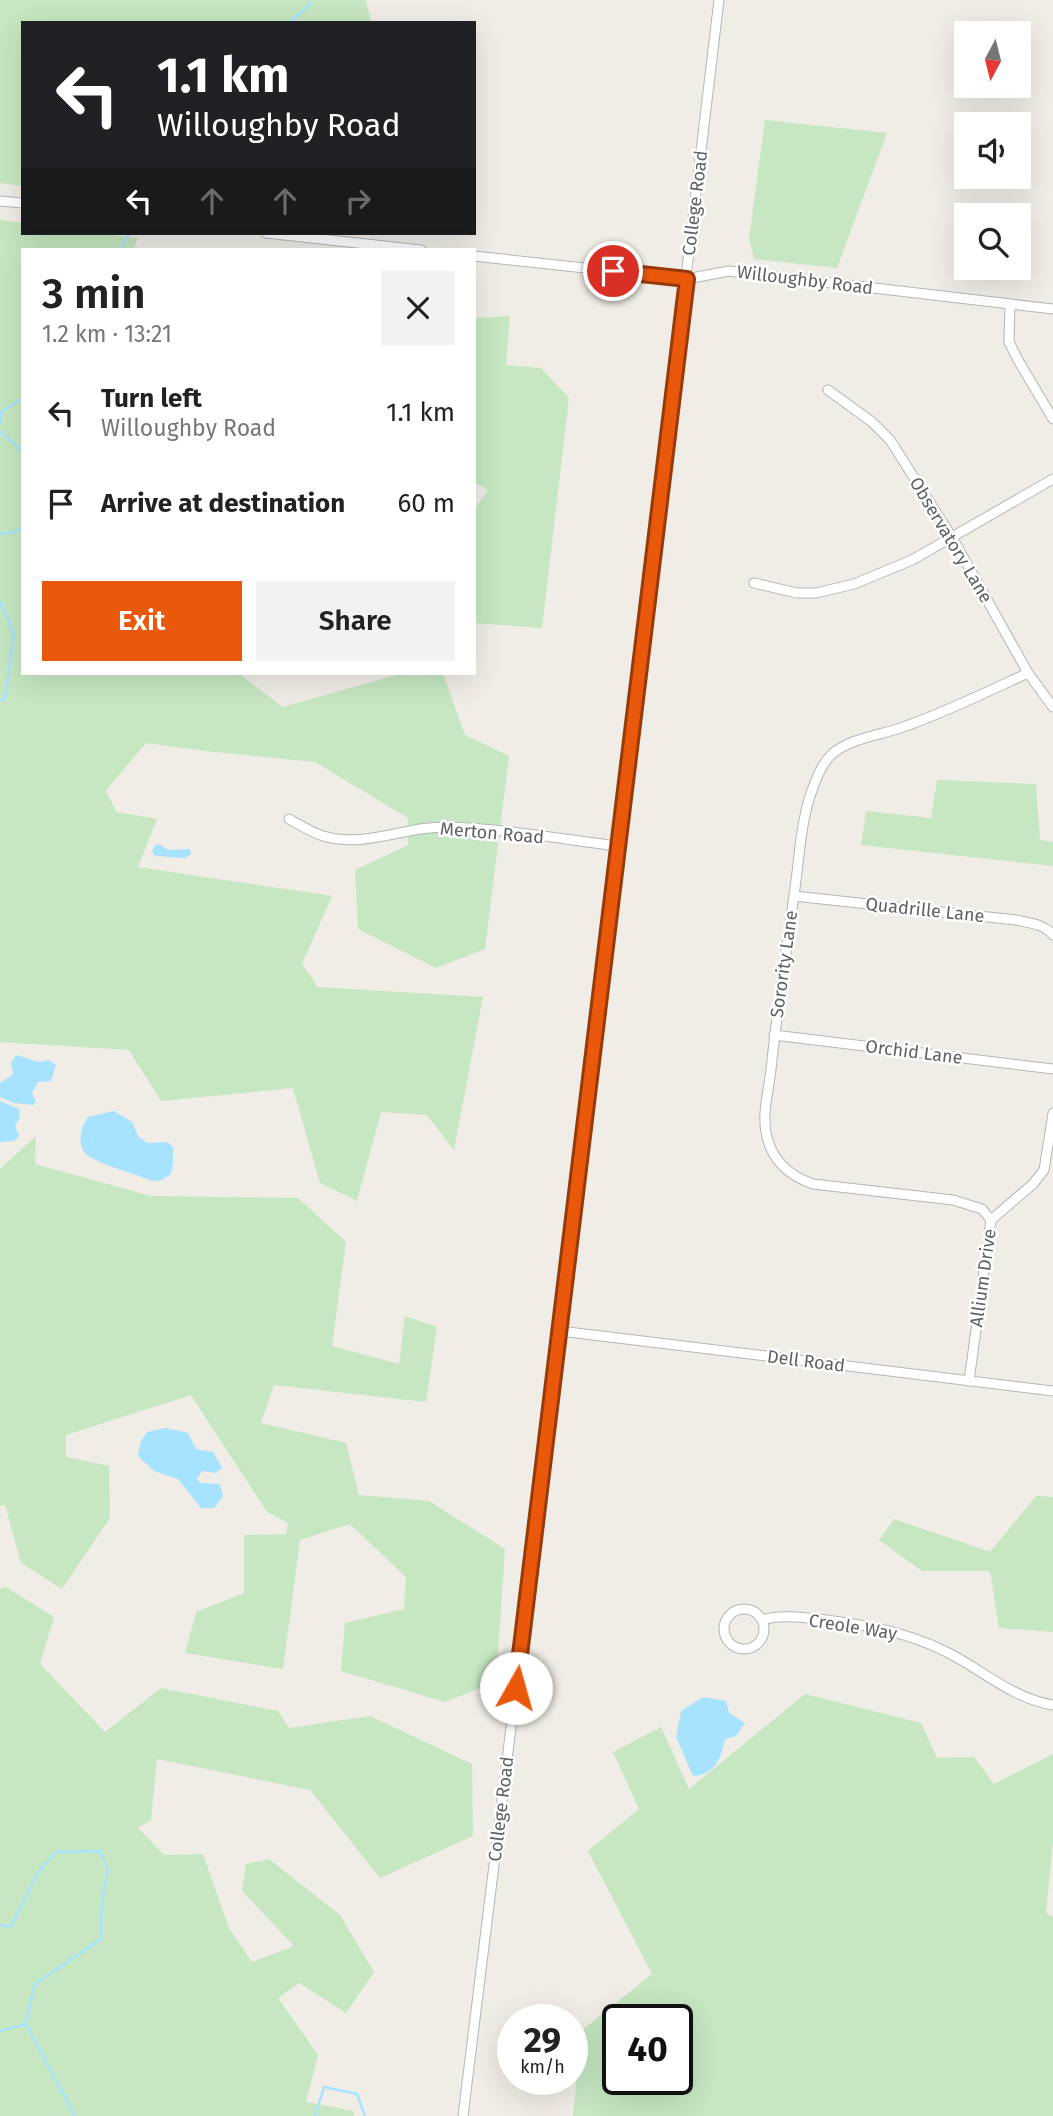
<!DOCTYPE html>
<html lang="en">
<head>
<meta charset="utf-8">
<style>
  :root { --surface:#fff; --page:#f2f2f2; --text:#222; --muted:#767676; --accent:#ea580c }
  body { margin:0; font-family:"Fira Sans",sans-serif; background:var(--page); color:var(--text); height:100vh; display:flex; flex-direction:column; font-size:26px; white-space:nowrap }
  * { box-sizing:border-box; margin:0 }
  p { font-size:23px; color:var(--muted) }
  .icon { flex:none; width:38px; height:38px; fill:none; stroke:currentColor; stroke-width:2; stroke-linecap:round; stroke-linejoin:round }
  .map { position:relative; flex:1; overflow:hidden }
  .sheet { position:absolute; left:21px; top:248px; width:455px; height:427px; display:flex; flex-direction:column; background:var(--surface); border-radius:0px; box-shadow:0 7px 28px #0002 }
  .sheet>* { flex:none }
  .top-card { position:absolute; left:21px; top:21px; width:455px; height:214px; border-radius:0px; box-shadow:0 7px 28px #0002; background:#202124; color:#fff; overflow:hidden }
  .needle { width:46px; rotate:187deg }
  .controls { position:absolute; left:954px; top:21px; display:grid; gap:14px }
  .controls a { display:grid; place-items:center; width:77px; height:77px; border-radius:0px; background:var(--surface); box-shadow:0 7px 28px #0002; font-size:35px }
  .speed { position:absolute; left:497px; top:2004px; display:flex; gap:14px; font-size:35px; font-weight:700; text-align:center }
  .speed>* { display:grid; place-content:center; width:91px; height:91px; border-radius:50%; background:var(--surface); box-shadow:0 7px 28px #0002; line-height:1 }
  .speed small { font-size:18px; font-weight:400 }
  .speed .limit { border:4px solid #111; border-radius:10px; background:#fff; color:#111 }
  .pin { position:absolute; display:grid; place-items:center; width:60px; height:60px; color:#fff; margin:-30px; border:4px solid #fff; border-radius:50%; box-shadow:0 2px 7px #0007 }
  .me { position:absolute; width:77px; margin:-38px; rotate:7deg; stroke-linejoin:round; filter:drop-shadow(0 0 5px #0008) }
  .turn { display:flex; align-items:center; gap:24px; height:147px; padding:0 21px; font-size:32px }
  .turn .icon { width:91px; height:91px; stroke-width:2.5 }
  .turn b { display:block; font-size:49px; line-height:60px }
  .lanes { display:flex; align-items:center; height:66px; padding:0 21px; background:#0003; justify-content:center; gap:35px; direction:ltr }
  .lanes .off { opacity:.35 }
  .round { display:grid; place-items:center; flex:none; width:74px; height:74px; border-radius:0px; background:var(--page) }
  .overview { display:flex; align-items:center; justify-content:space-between; height:119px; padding:0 21px }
  h1 { font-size:42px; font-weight:600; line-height:52px }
  .button { display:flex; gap:14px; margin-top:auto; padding:14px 21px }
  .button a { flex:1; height:80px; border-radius:0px; background:var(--accent); color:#fff; font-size:28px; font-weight:600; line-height:80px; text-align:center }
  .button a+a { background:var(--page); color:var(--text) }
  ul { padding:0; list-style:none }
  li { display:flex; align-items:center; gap:21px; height:91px; padding:0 21px }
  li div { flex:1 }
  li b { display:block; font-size:26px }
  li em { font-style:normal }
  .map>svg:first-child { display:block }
</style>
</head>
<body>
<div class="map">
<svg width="1053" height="2116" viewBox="0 0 1053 2116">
  <rect width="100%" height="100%" fill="#f0ece6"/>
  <g fill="#c6e7c2" fill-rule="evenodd">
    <path d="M0,0H366L371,23H23V186L0,183Z"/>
    <path d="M765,120L887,133L837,268L754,259L749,238Z"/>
    <path d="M0,220L23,223V233H97L138,238L133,250H23V674H239L283,707L400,674H443L465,735L509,756L485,949L436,968L358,929L355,870L408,845V818L315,762L205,751L146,743L106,790L116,812L157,819L138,867L332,896L302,964L318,987L483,997L454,1150L427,1115L381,1112L357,1201L320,1183L293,1088L161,1101L129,1050L0,1042Z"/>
    <path d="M510,316L506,365L541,368L569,398L542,628L474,623V510L488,490L474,482V318Z"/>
    <path d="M937,780L1036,784L1040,840L1053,842V866L861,845L866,811L931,818Z"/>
    <path d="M36,1136L35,1164L151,1196L298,1198L346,1242L332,1346L399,1364L405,1316L437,1327L426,1402L274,1385L261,1423L346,1443L359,1495L429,1501L505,1549L496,1682L445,1702L341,1671L345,1623L404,1609L406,1577L350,1524L300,1540L283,1669L185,1653L196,1612L244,1593V1535L286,1534L288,1523L267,1512L191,1395L66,1435V1457L109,1466L110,1518L62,1589L21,1563L5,1505L0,1506V1169Z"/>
    <path d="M1036,1496L1053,1497V1632L999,1628L990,1571H922L879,1540L894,1519L990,1552Z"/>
    <path d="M6,1587L54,1617L40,1664L105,1732L161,1688L278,1711L289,1728L370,1716L472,1764L473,1836L380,1878L310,1790L157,1759L151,1820L138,1828L164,1855L203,1854L229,1928L252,1962L294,1946L242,1891L246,1864L269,1859L340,1915L374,1972L346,2013L299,1983L278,1998L318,2055L306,2102L353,2111L354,2116H0V1589Z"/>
    <path d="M805,1694L921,1723L937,1758L974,1757L994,1784L1053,1754V1841L1046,1913L1053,1917V2116H573L581,2031L652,1974L588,1851L639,1809L613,1752L661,1727L689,1789ZM618,2020H677V2079H618Z"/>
  </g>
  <g fill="#a7e3ff">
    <path d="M159,844L168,850L190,849L191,854L185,858L155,856L152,851L155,845Z"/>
    <path d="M16,1055L38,1062L49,1060L56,1065L51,1081L38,1082L32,1093L36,1101L34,1105L14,1103L0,1097V1083L13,1074L11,1063Z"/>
    <path d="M0,1101L19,1109L20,1117L15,1126L19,1136L14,1141L0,1142Z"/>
    <path d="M114,1111L132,1122L138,1136L147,1143L167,1142L173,1147V1164L171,1174L162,1180L153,1181C140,1176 92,1162 85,1153C77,1143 81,1127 88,1117Z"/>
    <path d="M165,1428L188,1433L196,1449L213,1452L222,1468L216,1473L202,1471L197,1479L200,1483L220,1484L223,1496L214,1508H201L178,1479L154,1471L138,1456L141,1441L147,1432Z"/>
    <path d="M703,1697L726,1701L729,1713L745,1723L736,1736L725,1739C721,1758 715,1775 693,1776L676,1737L681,1711Z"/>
  </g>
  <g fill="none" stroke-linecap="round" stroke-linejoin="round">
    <g stroke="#a7e3ff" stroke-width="2.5">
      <path d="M289,23L309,5L311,0"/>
      <path d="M121,250L129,233"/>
      <path d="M0,423L2,411L23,398"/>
      <path d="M0,432L23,451"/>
      <path d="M0,534L14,532L23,528"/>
      <path d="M0,602L14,633L5,700H0"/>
      <path d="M0,1925L11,1927L38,1872L56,1852L100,1851L108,1870L102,1902L101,1939L34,1985L26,2024L75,2116"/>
      <path d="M0,2031L26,2024"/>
      <path d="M315,2116L324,2087L357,2094L365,2116"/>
    </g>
    <g stroke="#b3b7bb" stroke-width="11">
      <g id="minor">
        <path d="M0,201L23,203"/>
        <path d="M266,233L421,250"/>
        <path d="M474,256L687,279L729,271L1053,309"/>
        <path d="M1010,304L1009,342L1018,360L1053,419"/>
        <path d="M828,390L872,422L890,440L953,539L1028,673L1053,707"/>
        <path d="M754,583L797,593H816L854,584L912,560L1053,479"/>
        <path d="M289,819C300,825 311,832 323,836C366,849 407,825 451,827C506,829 562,839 617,846"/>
        <path d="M794,896L1016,920C1029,923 1044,924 1053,935"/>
        <path d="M774,1035L1053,1069"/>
        <path d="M991,1220L982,1209L953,1200L813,1184C790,1176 773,1162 767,1137C761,1116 769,1090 771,1069C777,1011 786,953 794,895C799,863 800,828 810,796C815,782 821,764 832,754C852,737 883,735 906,726C948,711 987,692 1028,673"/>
        <path d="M560,1331L1053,1391"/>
        <path d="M969,1381L991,1220L1033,1184L1044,1170L1053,1113"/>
        <circle cx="744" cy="1629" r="20"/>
        <path d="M762,1620C782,1614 805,1618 826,1620C875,1626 920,1635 963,1661C993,1679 1018,1699 1053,1705"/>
        <path d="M463,2116L560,1331L719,0"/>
      </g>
    </g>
    <use href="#minor" stroke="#fff" stroke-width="9"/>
  </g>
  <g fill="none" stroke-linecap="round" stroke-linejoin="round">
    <g stroke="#983908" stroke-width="18">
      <path id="route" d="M516,1688L687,279L613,271"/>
    </g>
    <use href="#route" stroke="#ea580c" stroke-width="12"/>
  </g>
  <g text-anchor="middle" stroke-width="5" stroke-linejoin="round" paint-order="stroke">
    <g font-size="18" fill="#5d6266" stroke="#fff">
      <text transform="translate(695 203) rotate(-83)" y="6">College Road</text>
      <text transform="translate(805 280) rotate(7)" y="6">Willoughby Road</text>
      <text transform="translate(951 540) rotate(59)" y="6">Observatory Lane</text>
      <text transform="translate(492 833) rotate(5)" y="6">Merton Road</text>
      <text transform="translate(925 910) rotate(6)" y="6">Quadrille Lane</text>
      <text transform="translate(784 964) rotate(-82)" y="6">Sorority Lane</text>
      <text transform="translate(914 1052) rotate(7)" y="6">Orchid Lane</text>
      <text transform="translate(983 1278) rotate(-82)" y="6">Allium Drive</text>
      <text transform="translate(806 1361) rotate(7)" y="6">Dell Road</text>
      <text transform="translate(853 1627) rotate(9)" y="6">Creole Way</text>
      <text transform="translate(501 1809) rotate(-83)" y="6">College Road</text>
    </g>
  </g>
</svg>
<div class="controls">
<a><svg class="needle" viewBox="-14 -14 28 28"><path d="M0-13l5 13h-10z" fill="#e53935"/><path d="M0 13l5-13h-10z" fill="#767676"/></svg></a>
<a><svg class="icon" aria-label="sound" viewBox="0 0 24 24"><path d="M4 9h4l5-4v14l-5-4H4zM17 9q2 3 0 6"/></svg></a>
<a><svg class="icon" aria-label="search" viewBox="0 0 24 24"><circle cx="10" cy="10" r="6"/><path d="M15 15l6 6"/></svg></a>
</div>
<div class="speed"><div>29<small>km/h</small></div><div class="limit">40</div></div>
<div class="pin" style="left:613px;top:271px;background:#d93025"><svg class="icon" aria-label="arrive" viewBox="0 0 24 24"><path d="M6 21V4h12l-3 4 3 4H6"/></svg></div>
<svg class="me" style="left:516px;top:1688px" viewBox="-20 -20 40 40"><circle r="19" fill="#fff"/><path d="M0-13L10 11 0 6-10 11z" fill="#ea580c"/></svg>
<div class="top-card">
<div class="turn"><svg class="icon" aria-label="left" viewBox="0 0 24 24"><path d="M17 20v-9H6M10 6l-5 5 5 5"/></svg><div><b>1.1 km</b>Willoughby Road</div></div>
<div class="lanes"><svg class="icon" aria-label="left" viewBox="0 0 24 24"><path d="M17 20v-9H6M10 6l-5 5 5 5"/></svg><svg class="icon off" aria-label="ahead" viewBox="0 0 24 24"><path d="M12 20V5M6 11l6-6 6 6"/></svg><svg class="icon off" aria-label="ahead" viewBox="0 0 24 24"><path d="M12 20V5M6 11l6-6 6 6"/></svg><svg class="icon off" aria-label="right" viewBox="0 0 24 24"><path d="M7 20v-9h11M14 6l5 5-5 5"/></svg></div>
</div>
<section class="sheet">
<div class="overview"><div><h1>3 min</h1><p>1.2 km · 13:21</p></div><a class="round"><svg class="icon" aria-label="close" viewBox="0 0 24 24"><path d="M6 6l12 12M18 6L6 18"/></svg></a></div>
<ul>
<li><svg class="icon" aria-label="left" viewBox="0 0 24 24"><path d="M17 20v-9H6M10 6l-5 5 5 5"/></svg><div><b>Turn left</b><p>Willoughby Road</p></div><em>1.1 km</em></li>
<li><svg class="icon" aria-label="arrive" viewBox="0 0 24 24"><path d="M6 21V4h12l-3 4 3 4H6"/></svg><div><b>Arrive at destination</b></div><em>60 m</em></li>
</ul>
<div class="button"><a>Exit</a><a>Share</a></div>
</section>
</div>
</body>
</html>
